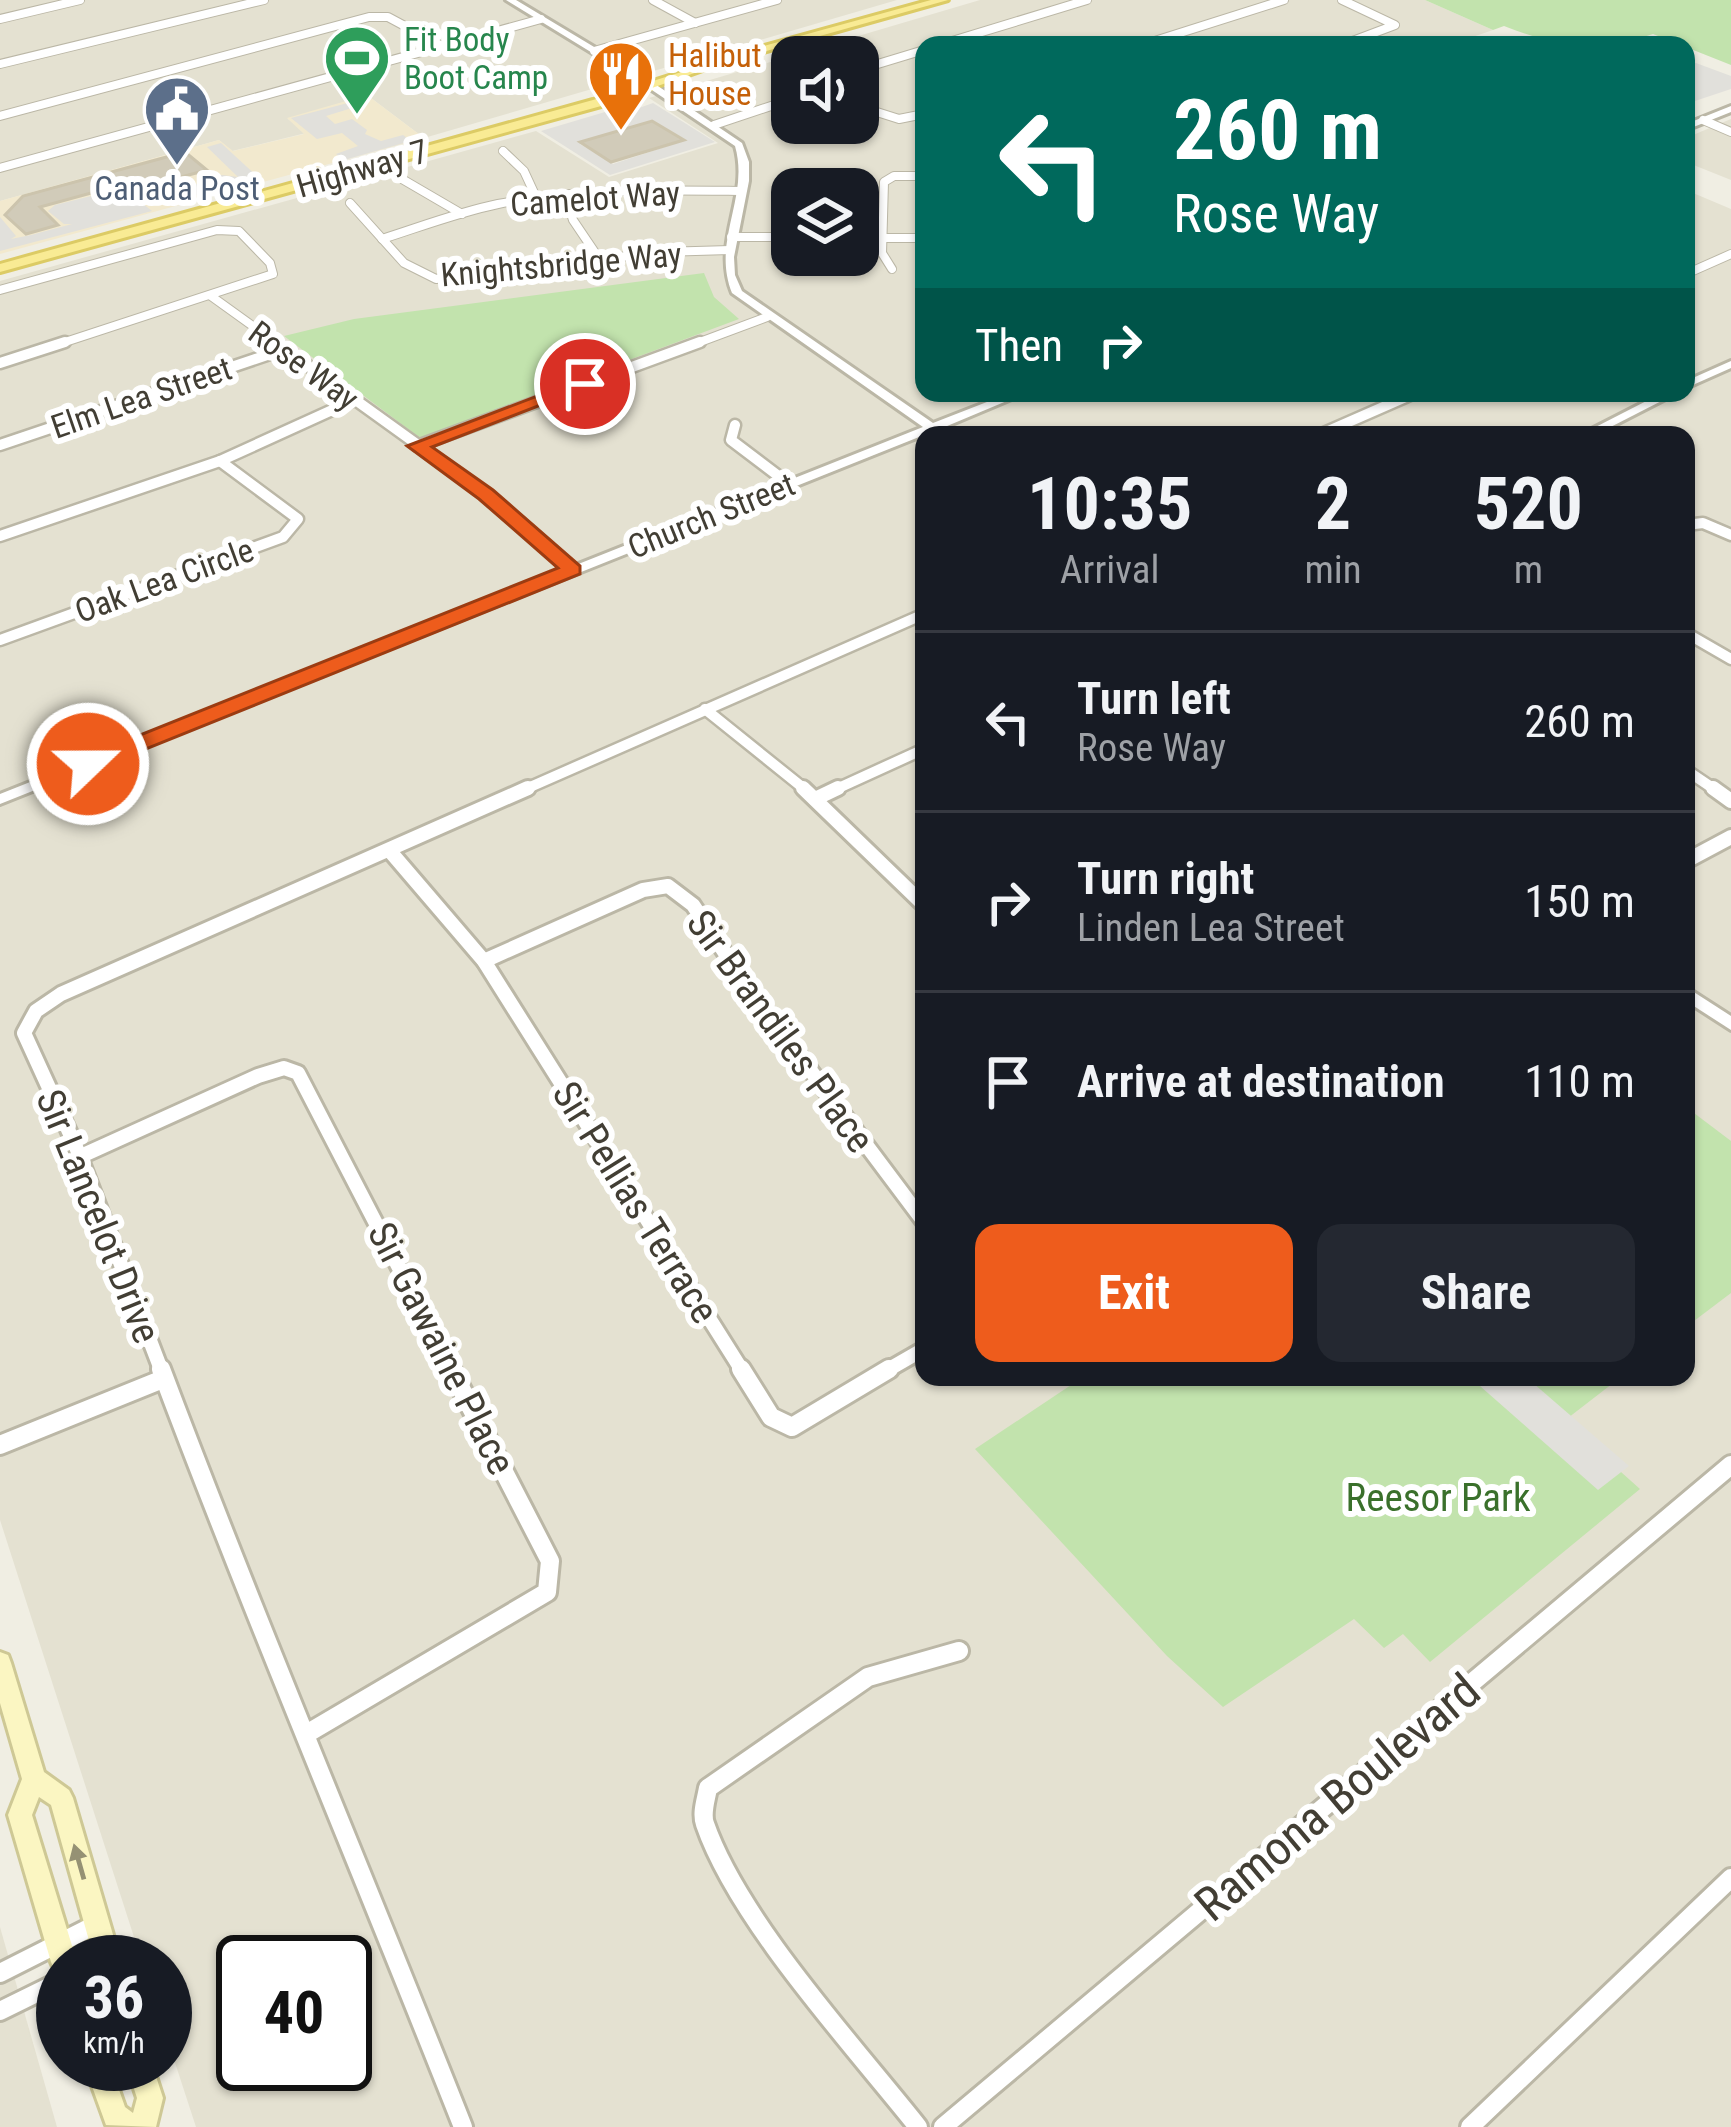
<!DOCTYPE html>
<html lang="en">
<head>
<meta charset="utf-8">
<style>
  :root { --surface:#171b24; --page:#242831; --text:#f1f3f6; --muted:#9ea1a6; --line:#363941; --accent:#ee5c1c }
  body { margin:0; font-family:"Roboto Condensed",sans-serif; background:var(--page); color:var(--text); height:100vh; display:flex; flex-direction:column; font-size:45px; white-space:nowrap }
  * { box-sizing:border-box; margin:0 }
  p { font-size:39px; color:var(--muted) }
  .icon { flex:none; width:66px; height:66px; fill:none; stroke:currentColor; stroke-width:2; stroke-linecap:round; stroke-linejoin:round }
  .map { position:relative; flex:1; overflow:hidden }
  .details { position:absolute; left:915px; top:426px; width:780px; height:960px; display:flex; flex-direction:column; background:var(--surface); border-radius:24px; box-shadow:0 3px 9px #0004 }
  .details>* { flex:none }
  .hud { position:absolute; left:915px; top:36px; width:780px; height:366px; border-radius:24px; box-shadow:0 3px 9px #0004; background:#00695c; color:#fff; overflow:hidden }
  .controls { position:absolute; left:771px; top:36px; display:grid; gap:24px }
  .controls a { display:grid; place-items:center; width:108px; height:108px; border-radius:24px; background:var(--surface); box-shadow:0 3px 9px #0004; font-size:60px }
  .speed { position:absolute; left:36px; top:1935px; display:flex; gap:24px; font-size:60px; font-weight:700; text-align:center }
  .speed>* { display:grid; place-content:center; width:156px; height:156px; border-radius:50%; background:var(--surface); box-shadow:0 3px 9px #0004; line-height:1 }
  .speed small { font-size:30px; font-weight:400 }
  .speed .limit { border:6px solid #111; border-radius:18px; background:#fff; color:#111 }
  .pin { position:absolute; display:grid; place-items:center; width:102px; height:102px; color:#fff; margin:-51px; border:6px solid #fff; border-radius:50%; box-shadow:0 3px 12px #0007 }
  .me { position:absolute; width:132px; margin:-66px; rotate:68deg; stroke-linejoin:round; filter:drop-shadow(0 0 9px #0008) }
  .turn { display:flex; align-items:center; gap:42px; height:252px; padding:0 60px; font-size:54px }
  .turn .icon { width:156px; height:156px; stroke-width:2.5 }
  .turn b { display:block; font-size:84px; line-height:102px }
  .then { display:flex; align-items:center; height:114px; padding:0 60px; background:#0003; gap:24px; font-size:45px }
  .eta { display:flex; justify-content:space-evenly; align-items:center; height:204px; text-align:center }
  .eta b { font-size:72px; font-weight:700; line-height:84px }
  .primary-button { display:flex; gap:24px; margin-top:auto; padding:24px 60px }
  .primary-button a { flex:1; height:138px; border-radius:24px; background:var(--accent); color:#fff; font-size:48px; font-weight:700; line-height:138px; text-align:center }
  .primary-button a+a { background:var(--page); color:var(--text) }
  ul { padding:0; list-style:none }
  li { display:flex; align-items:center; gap:36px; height:180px; padding:0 60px; border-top:3px solid var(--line) }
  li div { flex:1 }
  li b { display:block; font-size:45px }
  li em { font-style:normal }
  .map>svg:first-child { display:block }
</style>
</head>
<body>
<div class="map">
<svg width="1731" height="2127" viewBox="0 0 1731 2127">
  <rect width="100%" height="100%" fill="#f0eee3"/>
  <g fill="#e4e1d1" fill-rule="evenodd">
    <path d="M0,0H897L424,138L367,95L288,119L306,133L232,151L219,140L0,201Z"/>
    <path d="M980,0H1425L1493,30L1449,45H924V393H1686V190L1731,209V2127H196L165,2032V1962H142L0,1520V281L536,131L609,177L718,143L649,98ZM792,57H858V123H792ZM792,189H858V255H792ZM924,435H1686V1377H924ZM243,1962H345V2064H243Z"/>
    <path d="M1731,119V180L1686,162V138Z"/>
    <path d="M0,1927L57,2127H0Z"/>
  </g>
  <path fill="#f2e9ce" d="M367,95L424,138L0,254V201L219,140L233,151L304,134L287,118Z"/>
  <g fill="#c2e3ad">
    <path d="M1425,0H1731V65L1653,34C1596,53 1558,47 1504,26L1493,30Z"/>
    <path d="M704,273L714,297L739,319L420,438L284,336L354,319Z"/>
    <path d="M1686,1107L1731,1141V1293L1686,1327Z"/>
    <path d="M1083,1377H1621L1564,1421L1640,1489L1430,1662L1403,1634L1384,1648L1354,1619L1223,1707L1167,1656L975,1449Z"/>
  </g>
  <g fill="#e1e0db" fill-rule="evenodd">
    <path d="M1696,63L1731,76V89L1686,104V66Z"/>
    <path d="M359,100L365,104L326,116L335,124L352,119L367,130L365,134L381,141L403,135L411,141L344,160L336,154L358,146L342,133L317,139L291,118Z"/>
    <path d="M653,103L715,142L610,175L541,131L632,104L639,108ZM652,120L686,140L613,164L580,144Z"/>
    <path d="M221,143L258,177L170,203L162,196L222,175L238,177L207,147Z"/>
    <path d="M123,188L152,211L0,251V217L16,236L11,239L31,235L72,224H64L48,211L55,205Z"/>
    <path d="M1526,1377L1629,1466L1598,1490L1472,1379Z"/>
  </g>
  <g fill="#d1cbb9" stroke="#ccc4ad" stroke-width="3">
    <path d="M652,121L684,140L611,162L580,142Z"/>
    <path d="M185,152L207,170L144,187L135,181L40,207L58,225L26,234L5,215L23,196Z"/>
  </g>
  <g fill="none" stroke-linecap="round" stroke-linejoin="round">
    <g stroke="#bbb7a6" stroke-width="10">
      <g id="minor-far3">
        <path d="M653,0L695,23"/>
        <path d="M1342,0L1395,25L1342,45"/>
        <path d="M0,19L80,0"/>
        <path d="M939,45L1087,0"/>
        <path d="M1142,45L1284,0"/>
        <path d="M594,51L777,0"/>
        <path d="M0,64L264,0"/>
        <path d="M858,70L924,50"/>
        <path d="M858,106L899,119L924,114"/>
        <path d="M0,116L369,17H388L442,46"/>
        <path d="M1703,120L1731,132"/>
        <path d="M714,125L792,99"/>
        <path d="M503,151L524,171L536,197"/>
        <path d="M0,168L541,19"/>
        <path d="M402,179L462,214"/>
        <path d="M565,195L573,220L600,260"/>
        <path d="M350,203L404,263L436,279L661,252L730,250"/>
        <path d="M731,237H792"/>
        <path d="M858,238H924"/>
        <path d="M382,239C420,227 459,212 498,204C578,188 660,190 741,191"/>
        <path d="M892,269L882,253L884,182L894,176H924"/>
        <path d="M1686,274L1731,254"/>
        <path d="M0,290L217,230L239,231L270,263L273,274L56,345"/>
        <path d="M211,296L279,345"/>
        <path d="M692,345L767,317"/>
      </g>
    </g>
    <g stroke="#bbb7a6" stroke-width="15">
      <g id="minor-far2">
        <path d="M275,342L486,494L572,570"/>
        <path d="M0,363L65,342"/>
        <path d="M735,425L731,440L789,484"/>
        <path d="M1319,435L1415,393"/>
        <path d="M0,445L282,350"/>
        <path d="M417,446L700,342"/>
        <path d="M1686,525L1703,523L1731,535"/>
        <path d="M0,536L220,461L352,401"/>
        <path d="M1686,633L1731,659"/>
        <path d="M0,640L283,537L298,519L220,461"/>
        <path d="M705,709L807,791"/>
        <path d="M1686,770L1717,791"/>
        <path d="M521,791L924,614"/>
        <path d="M832,791L924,749"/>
      </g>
    </g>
    <g stroke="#bbb7a6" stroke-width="20">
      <g id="minor-far1">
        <path d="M803,788L924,905"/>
        <path d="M1713,788L1731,801"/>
        <path d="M815,799L838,788"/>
        <path d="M389,850L484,961L743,1372"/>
        <path d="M1686,861L1731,837"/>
        <path d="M484,961L643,890L668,886L693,905L745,983L924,1222"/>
        <path d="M79,1157L258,1076L284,1068L298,1073L453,1372"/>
        <path d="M162,1372L76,1147L24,1033L36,1011L61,994L528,788"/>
        <path d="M884,1372L924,1349"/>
      </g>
    </g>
    <g stroke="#bbb7a6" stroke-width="24">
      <g id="minor">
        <path d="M161,1369C257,1624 363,1874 463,2127"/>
        <path d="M741,1369L771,1417L792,1427L889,1369"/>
        <path d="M0,1445L163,1379"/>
        <path d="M308,1733L547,1592L550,1561L451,1369"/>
        <path d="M0,1973L97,1924"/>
        <path d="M0,2011L63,1980"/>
        <path d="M918,2127C853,2045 738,1920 705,1824C701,1813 706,1800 708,1788L868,1677L959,1651"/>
        <path d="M943,2127L1731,1465"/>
        <path d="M1470,2127L1731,1878"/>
      </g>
    </g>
    <g stroke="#bbb7a6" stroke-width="6">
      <g id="tertiary">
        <path d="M506,0H516L649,80L742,143L749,162V181L734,257L735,275L742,291L933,423L1010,393H1026L940,429L939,432L924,435L0,804V794L923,427L732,293C711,240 750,198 735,146L643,84Z"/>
        <path d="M1731,106V112L1686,130V124Z"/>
        <path d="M1731,361V368L1686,388V381Z"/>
        <path d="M1662,393H1677L1595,435H1580Z"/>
        <path d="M1686,987L1731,1016V1030L1686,1001Z"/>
      </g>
    </g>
    <g stroke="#cec895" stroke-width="6">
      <g id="secondary">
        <path d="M0,1652L8,1655L11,1663L44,1772L69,1790L73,1798L121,1962H95L51,1805L39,1797L32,1815L77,1962H63V1974L55,1971L51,1962L8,1815L22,1779L0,1703Z"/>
        <path d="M84,2064H110L125,2107L133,2113L137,2098L126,2064H152L163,2098L156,2127L106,2125Z"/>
      </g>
    </g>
    <g stroke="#dccb65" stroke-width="6">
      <path id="primary" d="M931,0H948L717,65L601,106L0,272V264L593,100L694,68L695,65Z"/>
    </g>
    <use href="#minor-far3" stroke="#fff" stroke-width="8"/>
    <use href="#minor-far2" stroke="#fff" stroke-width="10"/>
    <use href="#minor-far1" stroke="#fff" stroke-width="14"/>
    <use href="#minor" stroke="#fff" stroke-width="18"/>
    <use href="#tertiary" fill="#fff" fill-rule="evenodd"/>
    <use href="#secondary" fill="#fbf6c2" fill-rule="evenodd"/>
    <use href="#primary" fill="#f9eb94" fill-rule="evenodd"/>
  </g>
  <defs><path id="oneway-solid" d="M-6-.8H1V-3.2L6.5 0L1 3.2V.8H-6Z" transform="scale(3)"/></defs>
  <use fill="#959174" href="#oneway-solid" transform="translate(79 1862) rotate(-106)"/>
  <path fill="#ee5c1c" stroke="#9b3c12" stroke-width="3" d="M579,380L595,384L432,447L493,490L580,566V574L96,769H80V759L558,568L479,499L407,446Z"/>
  <defs>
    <g id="stadium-pin" transform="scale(3.45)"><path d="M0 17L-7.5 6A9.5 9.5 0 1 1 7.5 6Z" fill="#2e9e5b" stroke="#fff"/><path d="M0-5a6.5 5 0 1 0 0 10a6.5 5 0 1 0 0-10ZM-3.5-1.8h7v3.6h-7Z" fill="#fff"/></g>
    <g id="restaurant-pin" transform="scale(3.45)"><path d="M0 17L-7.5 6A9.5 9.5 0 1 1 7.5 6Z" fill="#e8710a" stroke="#fff"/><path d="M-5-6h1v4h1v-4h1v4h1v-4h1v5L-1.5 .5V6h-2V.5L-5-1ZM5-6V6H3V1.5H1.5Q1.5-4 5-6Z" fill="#fff"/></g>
    <g id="civic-pin" transform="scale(3.45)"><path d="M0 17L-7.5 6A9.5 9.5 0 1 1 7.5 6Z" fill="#5c6f8a" stroke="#fff"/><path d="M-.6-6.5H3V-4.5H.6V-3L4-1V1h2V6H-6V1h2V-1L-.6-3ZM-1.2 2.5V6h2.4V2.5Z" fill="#fff"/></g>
  </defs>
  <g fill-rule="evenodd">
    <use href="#stadium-pin" x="357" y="58"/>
    <use href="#restaurant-pin" x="621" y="74"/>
    <use href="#civic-pin" x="177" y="109"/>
  </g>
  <g text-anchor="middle" stroke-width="12" stroke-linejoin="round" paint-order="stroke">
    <g font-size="33" fill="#27864d" stroke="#fff" text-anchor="start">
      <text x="404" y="51">Fit Body<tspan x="404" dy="38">Boot Camp</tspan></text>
    </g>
    <g font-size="33" fill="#c56008" stroke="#fff" text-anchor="start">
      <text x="668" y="67">Halibut<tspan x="668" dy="38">House</tspan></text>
    </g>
    <g font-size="33" fill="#423e34" stroke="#fff">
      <text transform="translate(362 168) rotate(-16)" y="12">Highway 7</text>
      <text transform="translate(595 198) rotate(-4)" y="12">Camelot Way</text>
      <text transform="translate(561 264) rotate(-5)" y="12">Knightsbridge Way</text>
      <text transform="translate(304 365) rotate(36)" y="12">Rose Way</text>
      <text transform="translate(141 397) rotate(-19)" y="12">Elm Lea Street</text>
      <text transform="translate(711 515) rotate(-22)" y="12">Church Street</text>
      <text transform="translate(164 580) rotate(-20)" y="12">Oak Lea Circle</text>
    </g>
    <g font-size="33" fill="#4e5e75" stroke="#fff">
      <text x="177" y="200">Canada Post</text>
    </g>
    <g font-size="39" fill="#423e34" stroke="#fff">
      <text transform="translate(781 1031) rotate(54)" y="14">Sir Brandiles Place</text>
      <text transform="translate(636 1202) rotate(58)" y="14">Sir Pellias Terrace</text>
      <text transform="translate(99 1216) rotate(68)" y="14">Sir Lancelot Drive</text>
      <text transform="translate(442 1348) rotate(63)" y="14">Sir Gawaine Place</text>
    </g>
    <g font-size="39" fill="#3a702b" stroke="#fff">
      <text x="1438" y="1511">Reesor Park</text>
    </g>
    <g font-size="48" fill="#423e34" stroke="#fff">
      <text transform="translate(1337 1797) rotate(-40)" y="17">Ramona Boulevard</text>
    </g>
  </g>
</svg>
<div class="controls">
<a><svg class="icon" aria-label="sound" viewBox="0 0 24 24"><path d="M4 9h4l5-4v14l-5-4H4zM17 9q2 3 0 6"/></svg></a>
<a><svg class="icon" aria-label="layers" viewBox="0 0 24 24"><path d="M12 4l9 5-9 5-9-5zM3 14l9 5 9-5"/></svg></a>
</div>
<div class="speed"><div>36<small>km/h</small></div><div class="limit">40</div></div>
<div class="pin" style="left:585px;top:384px;background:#d93025"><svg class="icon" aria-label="arrive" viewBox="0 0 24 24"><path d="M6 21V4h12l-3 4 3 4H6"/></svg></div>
<svg class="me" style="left:88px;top:764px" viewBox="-20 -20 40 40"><circle r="17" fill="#ee5c1c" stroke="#fff" stroke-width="3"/><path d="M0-11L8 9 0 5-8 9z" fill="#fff"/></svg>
<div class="hud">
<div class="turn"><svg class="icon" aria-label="left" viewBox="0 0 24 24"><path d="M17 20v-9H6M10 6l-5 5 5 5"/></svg><div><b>260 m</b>Rose Way</div></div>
<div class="then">Then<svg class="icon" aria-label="right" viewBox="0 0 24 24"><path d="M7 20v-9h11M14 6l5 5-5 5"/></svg></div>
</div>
<section class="details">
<div class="eta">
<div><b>10:35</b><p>Arrival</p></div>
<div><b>2</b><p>min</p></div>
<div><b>520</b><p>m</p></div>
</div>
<ul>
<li><svg class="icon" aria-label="left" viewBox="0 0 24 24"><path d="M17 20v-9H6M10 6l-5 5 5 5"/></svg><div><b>Turn left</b><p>Rose Way</p></div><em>260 m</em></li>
<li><svg class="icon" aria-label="right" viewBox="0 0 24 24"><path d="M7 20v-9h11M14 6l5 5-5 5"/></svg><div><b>Turn right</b><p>Linden Lea Street</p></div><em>150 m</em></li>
<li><svg class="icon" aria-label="arrive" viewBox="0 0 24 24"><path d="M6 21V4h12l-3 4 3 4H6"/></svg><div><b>Arrive at destination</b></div><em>110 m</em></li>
</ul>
<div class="primary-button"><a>Exit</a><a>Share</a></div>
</section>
</div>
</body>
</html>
